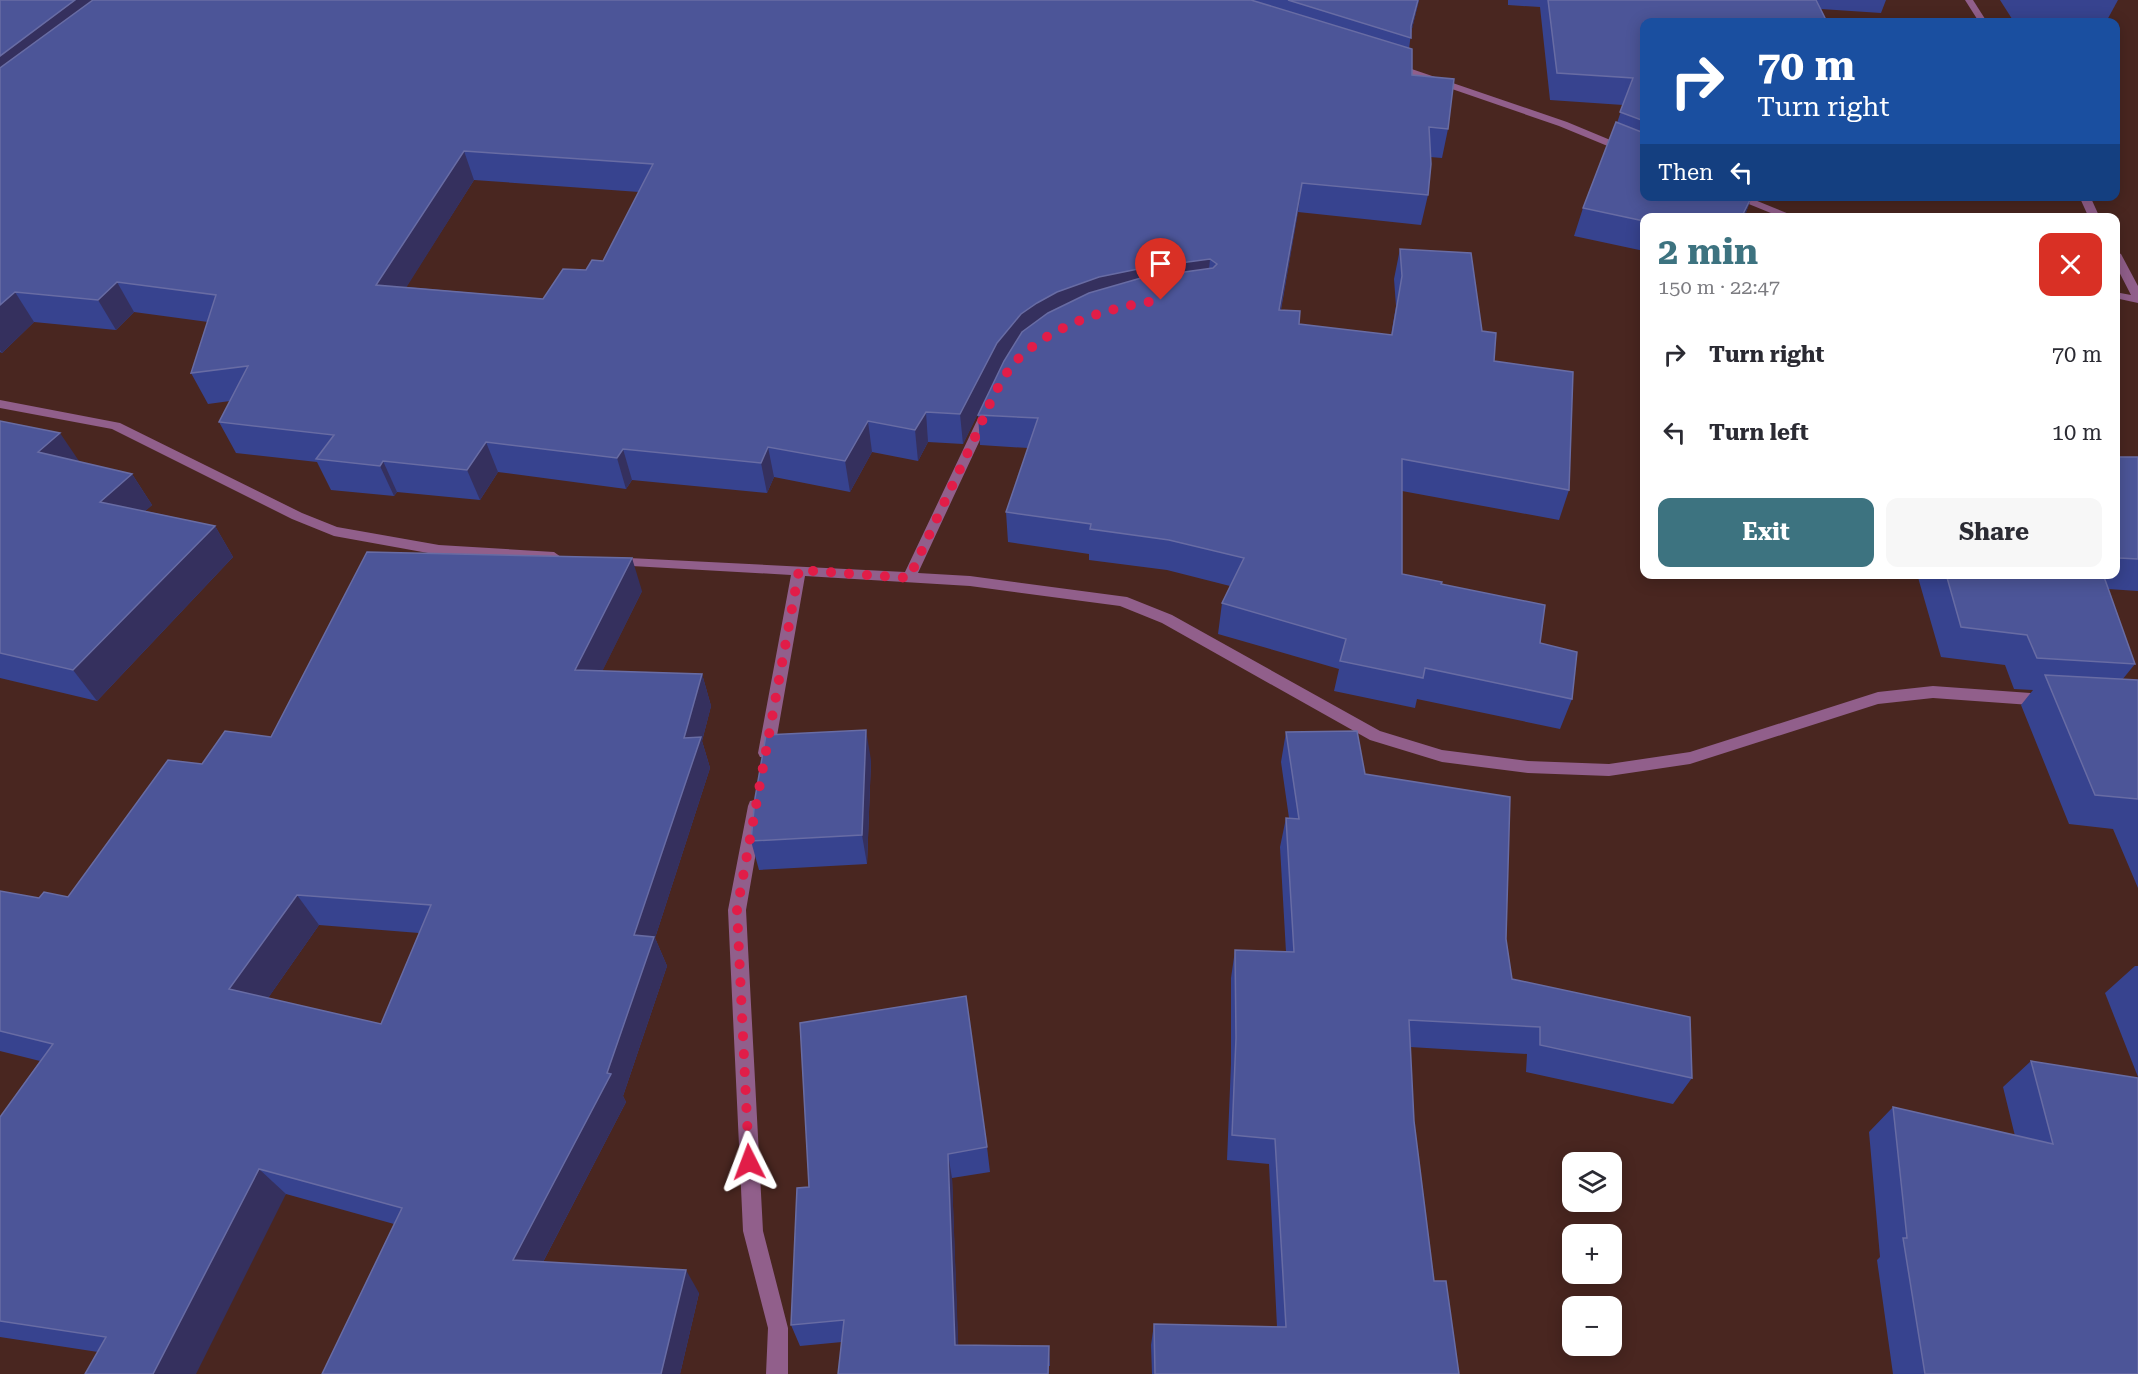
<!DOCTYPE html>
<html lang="en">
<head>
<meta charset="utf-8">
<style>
  :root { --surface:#fff; --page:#f7f7f7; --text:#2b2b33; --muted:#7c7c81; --accent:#3d7380 }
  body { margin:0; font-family:"Roboto Serif",serif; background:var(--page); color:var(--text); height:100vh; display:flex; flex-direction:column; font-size:22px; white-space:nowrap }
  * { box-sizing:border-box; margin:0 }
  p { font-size:20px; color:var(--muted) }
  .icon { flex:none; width:33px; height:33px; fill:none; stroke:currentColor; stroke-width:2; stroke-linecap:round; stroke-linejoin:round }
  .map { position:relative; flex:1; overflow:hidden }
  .side { position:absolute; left:1640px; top:213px; width:480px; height:366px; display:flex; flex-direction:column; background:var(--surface); border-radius:12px; box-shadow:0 3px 15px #0003 }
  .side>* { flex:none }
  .guide { position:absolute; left:1640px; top:18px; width:480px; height:183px; border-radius:12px; box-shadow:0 3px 15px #0003; background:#1a4fa0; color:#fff; overflow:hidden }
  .tools { position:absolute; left:1562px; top:1152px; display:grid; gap:12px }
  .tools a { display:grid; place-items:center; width:60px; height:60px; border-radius:12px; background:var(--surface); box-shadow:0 3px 15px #0003; font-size:30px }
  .pin { position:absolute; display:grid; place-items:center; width:51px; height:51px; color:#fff; margin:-62px -26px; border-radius:50% 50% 50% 0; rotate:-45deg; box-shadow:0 0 6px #0007 }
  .pin .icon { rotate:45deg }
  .me { position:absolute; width:66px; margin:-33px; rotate:357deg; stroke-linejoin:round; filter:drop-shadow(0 0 4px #0008) }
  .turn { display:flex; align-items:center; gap:21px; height:126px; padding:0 18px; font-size:27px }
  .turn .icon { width:78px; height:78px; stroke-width:2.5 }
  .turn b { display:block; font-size:42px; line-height:51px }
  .then { display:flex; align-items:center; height:57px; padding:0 18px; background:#0003; gap:12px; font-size:22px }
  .round { display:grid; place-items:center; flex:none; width:63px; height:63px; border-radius:12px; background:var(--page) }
  .headline { display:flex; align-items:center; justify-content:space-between; height:102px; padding:0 18px }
  h1 { font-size:36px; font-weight:700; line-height:45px; color:var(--accent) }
  .action { display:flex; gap:12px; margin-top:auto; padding:12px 18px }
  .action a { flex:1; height:69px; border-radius:12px; background:var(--accent); color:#fff; font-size:24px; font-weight:700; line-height:69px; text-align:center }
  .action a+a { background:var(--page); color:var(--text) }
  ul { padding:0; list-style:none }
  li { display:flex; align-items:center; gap:18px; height:78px; padding:0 18px }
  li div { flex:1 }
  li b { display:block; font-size:22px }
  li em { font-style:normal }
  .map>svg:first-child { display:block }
</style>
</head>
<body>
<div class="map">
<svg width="2138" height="1374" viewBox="0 0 2138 1374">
  <rect width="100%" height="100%" fill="#492620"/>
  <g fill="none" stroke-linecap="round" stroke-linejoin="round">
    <g fill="#915f8b" fill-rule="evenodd">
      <path d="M1965,0H1973L1987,22H1979Z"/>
      <path d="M1391,64H1397L1567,122L1644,154V161L1559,126L1391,68Z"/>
      <path d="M1729,196H1745L1799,218H1783Z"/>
      <path d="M2079,196H2090L2100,218H2089Z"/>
      <path d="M2115,251L2121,254L2138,286V303L2115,298V292L2131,295L2115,264Z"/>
      <path d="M0,400L120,423L302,513L337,527L439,545L554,552L561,557L554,562L439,555L334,536L292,519L112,429L0,408Z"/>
      <path d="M987,408L993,412L918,573L970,576L1127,597L1172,615L1380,731L1442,750L1528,761L1609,764L1690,752L1878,692L1933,686L2045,694L2050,696L2053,700L2050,704L2045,706L1933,698L1878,704L1690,764L1609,776L1528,773L1442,762L1370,740L1162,623L1120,606L970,586L805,576L774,753L772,757H760L758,753L791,575L614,565L607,560L609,557L905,572L981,412Z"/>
      <path d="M756,800L762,801L764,806L746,910L763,1231L788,1328V1374H766L768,1328L743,1231L728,910L748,806L750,801Z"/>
    </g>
  </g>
  <g fill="#37438f" fill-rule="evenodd">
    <path d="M0,0H1419L1411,33L1409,49L1412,75L1448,129L1442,158L1430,157L1428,195L1421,225L1298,212L1281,310L1299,324L1391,335L1396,306L1394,279L1400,249L1482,331L1494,361L1569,490L1559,520L1402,491V574L1441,584L1540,643L1572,699L1560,729L1417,699L1415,708L1334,691L1339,669L1218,634L1222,603L1230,586L1167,570L1089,560V554L1008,542L1006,512L1028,448L980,445L978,415L988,393L963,444L928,442L918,461L872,452L850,492L774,477L767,493L632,480L626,489L498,472L480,500L397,492L394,496L331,490L317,462L236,453L219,422L230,401L208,404L191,373L208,322L134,312L116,330L34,322L2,353L0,352ZM474,180L639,192L603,261L586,270L543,299L406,287Z"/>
    <path d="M1508,0H1886L1881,13L1821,9L1827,22H1644V196H1752L1744,218H1644V251L1574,236L1583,208L1617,123L1623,105L1550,100L1540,7L1508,5Z"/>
    <path d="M2000,0H2118L2106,22H2014Z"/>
    <path d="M0,421L80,462L132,474L152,505L145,511L215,526L233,557L97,701L0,678Z"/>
    <path d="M2115,457H2138V591L2108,589L2135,664L2122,680H2138V888L2113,829L2069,824L2021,705L2033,690L2014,689L2005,665L1941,657L1917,574H2115Z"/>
    <path d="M642,591L602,671L702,674L711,706L702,741L710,768L655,938L667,966L623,1096L626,1102L543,1262L699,1293L680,1374H322L394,1224L286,1194L98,1352L0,1337V1117L40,1061L0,1051V891L39,898L68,897L202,764ZM319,925L419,933L381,1024L268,998Z"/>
    <path d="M1286,732L1365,774L1506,939L1512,979L1692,1078L1673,1104L1526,1072L1527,1054L1410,1047L1414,1121L1434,1281L1459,1374H1152L1151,1345L1154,1324L1277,1327L1269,1164L1227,1160L1231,1064V978L1235,950L1286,952L1280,847L1286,818H1289L1281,762Z"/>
    <path d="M871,760L867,864L759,870L751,841Z"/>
    <path d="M2135,966H2138V1077L2105,993Z"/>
    <path d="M800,1023L987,1147L990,1172L952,1178L958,1345L1049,1346L1050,1366L842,1342L800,1346L791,1325L809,1187Z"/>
    <path d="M2031,1061L2138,1374H1893L1877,1260L1880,1257L1869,1132L1893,1107L2015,1136L2003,1087Z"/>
  </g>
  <g fill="#35305e">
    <path d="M75,0H125L0,96V56Z"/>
    <path d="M1418,0H1419L1410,37L1411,26Z"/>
    <path d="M464,151L474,180L389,315L376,285Z"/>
    <path d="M1302,183L1298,212L1275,340L1279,310Z"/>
    <path d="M1752,196L1744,218H1741Z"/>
    <path d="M1210,259L1207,289L998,374L963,444L960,414L997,343L1021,314L1037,303L1057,292L1099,277L1143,268Z"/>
    <path d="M117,282L134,312L116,330L98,300Z"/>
    <path d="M15,292L34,322L2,353L0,350V305Z"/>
    <path d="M926,412L928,442L918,461L915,430Z"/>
    <path d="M868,421L872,452L850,492L845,461Z"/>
    <path d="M60,433L81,464L38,452Z"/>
    <path d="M486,442L498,472L480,500L467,470Z"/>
    <path d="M768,447L774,477L767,493L761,463Z"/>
    <path d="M623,449L632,480L626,489L617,458Z"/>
    <path d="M383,461L397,492L394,496L380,466Z"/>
    <path d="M132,474L152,505L121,533L100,502Z"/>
    <path d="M215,526L233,557L97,701L73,670Z"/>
    <path d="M632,558L642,591L587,702L575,670Z"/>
    <path d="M702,674L711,706L702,741L710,768L655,938L667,966L623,1096L626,1102L532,1283L513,1260L634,935L684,738Z"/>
    <path d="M866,730L871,760L867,864L862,835Z"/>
    <path d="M297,895L319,925L254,1018L229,989Z"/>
    <path d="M948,1154L952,1178L959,1364L955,1345Z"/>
    <path d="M259,1169L286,1194L196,1374H153Z"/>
    <path d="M686,1270L699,1293L680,1374H661Z"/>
    <path d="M1049,1346V1374H1048Z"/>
  </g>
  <g fill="#4c5598" stroke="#686ca4" stroke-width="1.5" fill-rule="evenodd">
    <path d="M0,0H75L0,56Z"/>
    <path d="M93,0H1251L1412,49V75L1454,79L1448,129L1429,127L1431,164L1428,195L1302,183L1279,310L1300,311L1299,324L1392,335L1402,276L1400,249L1471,253L1482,331L1496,333L1494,361L1573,372L1569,490L1402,459V574L1442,582L1441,584L1545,605L1540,643L1577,652L1572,699L1425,668L1423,678L1340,661L1346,639L1222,603L1244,558L1169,540L1090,529L1091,524L1006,512L1038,418L978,415L1004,361L1022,332L1048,313L1089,293L1141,278L1213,268L1217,264L1210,259L1143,268L1099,277L1057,292L1037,303L1021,314L997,343L960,414L926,412L915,430L868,421L845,461L768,447L761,463L623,449L617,458L486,442L467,470L383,461L380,466L316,459L334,435L219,422L248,366L191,373L216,295L117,282L98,300L15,292L0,305V68ZM464,151L653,164L603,261L592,260L586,270L563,269L543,299L376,285Z"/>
    <path d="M1288,0H1418L1411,26V38Z"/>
    <path d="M1548,0H1816L1827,22L1756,19L1758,22H1644V121L1620,112L1633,78L1557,73Z"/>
    <path d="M1616,122L1644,133V196H1752L1741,218H1644V221L1583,208Z"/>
    <path d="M0,421L60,433L38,452L132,474L100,502L215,526L73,670L0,653Z"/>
    <path d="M2115,457H2138V559L2119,558L2115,551Z"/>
    <path d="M367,552L632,558L575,670L702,674L684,738L701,737L634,935L654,937L607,1073L611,1074L513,1260L686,1270L661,1374H322L402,1208L259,1169L153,1374H85L106,1337L0,1321V1117L53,1044L0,1031V891L39,898L44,892L68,897L168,760L202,764L225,731L271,737ZM297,895L431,905L381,1024L229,989Z"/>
    <path d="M1946,574H2103L2135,664L2037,658L2027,635L1961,627Z"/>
    <path d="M2045,675L2138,680V799L2095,795Z"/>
    <path d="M866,730L862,835L751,841L755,798L766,735Z"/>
    <path d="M1357,731L1365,774L1510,797L1506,939L1512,979L1690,1017L1692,1078L1540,1045V1027L1409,1020L1414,1121L1434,1281H1446L1459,1374H1155L1154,1324L1286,1327L1275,1139L1232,1135L1236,1038L1235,950L1294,952L1286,818L1299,819L1286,732Z"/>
    <path d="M966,996L987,1147L948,1154L955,1345L1049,1346L1048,1374H838L844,1320L791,1325L797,1188L809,1187L800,1023Z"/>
    <path d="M2031,1061L2138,1078V1374H1925L1903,1238H1907L1893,1107L2053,1144Z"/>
  </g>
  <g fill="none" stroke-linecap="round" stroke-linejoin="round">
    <path stroke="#e11d48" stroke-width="10" stroke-dasharray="0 18" d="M749,1162L737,910L799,570L909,578C931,531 953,484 975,437C986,413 1000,376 1019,358C1056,323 1111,307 1161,300"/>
  </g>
</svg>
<div class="tools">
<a><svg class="icon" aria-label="layers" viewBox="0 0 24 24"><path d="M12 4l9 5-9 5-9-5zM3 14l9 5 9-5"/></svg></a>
<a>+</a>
<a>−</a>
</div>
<div class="pin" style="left:1161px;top:300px;background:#d93025"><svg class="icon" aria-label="arrive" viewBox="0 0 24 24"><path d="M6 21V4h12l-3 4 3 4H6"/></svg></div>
<svg class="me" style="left:749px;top:1162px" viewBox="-20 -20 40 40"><path d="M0-17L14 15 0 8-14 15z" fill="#e11d48" stroke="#fff" stroke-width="4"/></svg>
<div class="guide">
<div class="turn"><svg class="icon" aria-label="right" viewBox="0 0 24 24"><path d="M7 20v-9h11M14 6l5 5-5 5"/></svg><div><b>70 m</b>Turn right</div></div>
<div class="then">Then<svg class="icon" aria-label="left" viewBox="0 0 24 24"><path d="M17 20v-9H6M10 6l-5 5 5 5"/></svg></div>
</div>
<section class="side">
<div class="headline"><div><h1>2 min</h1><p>150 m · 22:47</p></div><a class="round" style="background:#d93025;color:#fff"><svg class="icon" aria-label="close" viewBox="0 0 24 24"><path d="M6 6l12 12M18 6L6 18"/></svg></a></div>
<ul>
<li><svg class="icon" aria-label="right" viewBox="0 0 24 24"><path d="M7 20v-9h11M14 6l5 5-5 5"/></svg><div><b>Turn right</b></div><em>70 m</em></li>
<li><svg class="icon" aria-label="left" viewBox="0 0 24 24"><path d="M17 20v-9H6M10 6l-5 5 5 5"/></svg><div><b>Turn left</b></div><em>10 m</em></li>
</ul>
<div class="action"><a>Exit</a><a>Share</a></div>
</section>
</div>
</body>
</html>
